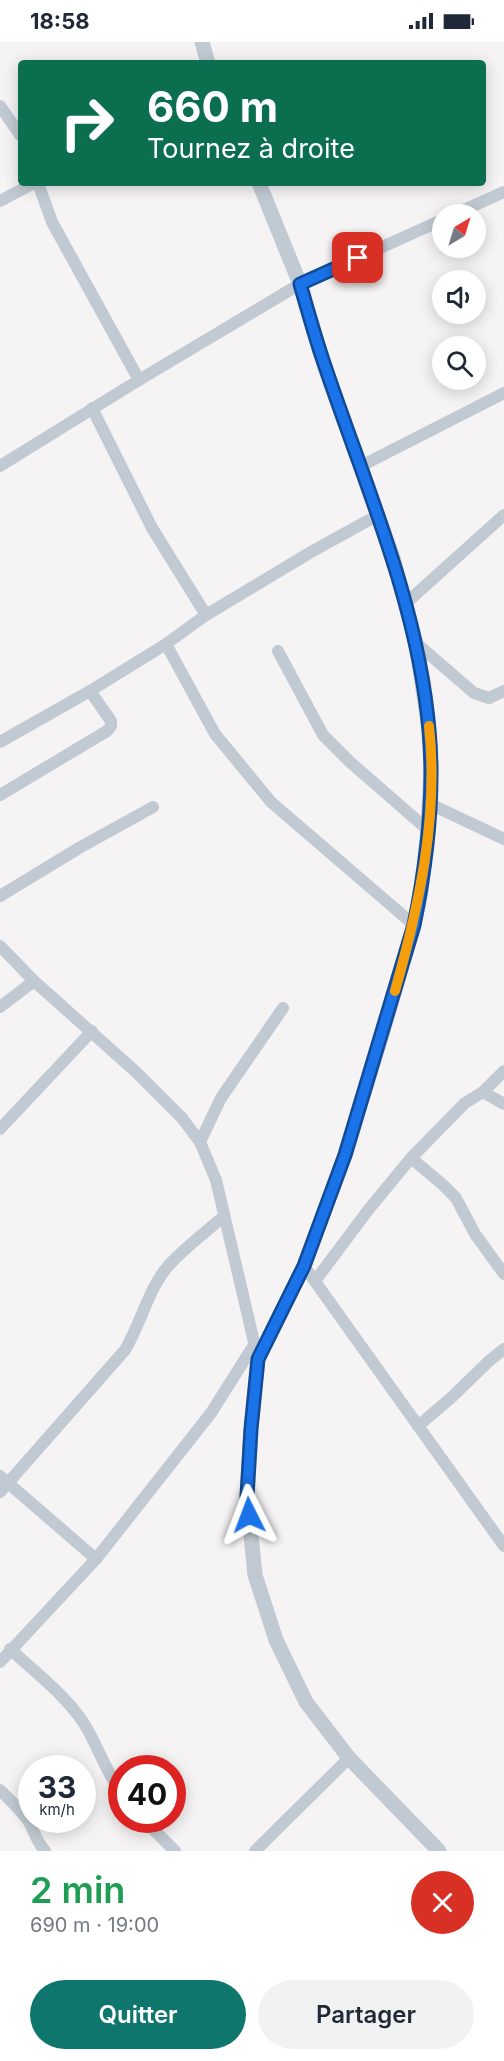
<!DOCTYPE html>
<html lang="fr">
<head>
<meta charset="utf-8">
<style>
  :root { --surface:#fff; --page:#f2f2f3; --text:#1f2937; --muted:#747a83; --accent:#0f766e }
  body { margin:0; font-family:Inter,sans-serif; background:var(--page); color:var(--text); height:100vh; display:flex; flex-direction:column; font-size:22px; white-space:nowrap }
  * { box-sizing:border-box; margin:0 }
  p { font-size:20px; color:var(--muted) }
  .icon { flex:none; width:33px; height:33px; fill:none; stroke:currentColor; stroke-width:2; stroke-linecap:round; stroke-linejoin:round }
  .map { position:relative; height:1809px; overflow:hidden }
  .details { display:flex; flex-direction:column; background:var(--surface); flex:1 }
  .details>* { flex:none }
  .top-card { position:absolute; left:18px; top:18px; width:468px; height:126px; border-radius:6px; box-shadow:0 3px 15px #0003; background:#0b6e4f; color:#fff; overflow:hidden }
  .needle { width:39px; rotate:38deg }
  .controls { position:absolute; left:432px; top:162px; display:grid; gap:12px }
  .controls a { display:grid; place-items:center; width:54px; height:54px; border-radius:50%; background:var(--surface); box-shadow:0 3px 15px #0003; font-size:30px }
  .speed { position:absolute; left:18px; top:1713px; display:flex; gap:12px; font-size:30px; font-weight:700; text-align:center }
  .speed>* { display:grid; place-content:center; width:78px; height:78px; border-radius:50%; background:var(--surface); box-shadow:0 3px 15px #0003; line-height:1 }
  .speed small { font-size:15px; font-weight:400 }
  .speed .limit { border:9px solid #d22; background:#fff; color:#111 }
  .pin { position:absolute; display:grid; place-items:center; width:51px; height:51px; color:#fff; margin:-26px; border-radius:12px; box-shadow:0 3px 9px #0006 }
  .me { position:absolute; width:66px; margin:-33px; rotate:357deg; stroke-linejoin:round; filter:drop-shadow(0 0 4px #0008) }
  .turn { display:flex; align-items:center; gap:21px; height:126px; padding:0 30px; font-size:27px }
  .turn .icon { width:78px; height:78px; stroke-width:2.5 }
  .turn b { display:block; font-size:42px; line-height:51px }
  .round { display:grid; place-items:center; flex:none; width:63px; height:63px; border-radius:32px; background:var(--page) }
  .headline { display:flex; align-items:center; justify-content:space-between; height:102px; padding:0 30px }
  h1 { font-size:36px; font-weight:600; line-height:45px; color:#1e9e55 }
  .cta { display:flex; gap:12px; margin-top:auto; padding:12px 30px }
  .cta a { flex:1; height:69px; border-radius:36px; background:var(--accent); color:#fff; font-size:24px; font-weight:600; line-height:69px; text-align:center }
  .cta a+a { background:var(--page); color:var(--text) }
  .status { display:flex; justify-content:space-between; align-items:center; height:42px; padding:0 30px; background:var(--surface); direction:ltr }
  .status svg { height:16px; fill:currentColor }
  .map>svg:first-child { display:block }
</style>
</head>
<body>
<div class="status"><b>18:58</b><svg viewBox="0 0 49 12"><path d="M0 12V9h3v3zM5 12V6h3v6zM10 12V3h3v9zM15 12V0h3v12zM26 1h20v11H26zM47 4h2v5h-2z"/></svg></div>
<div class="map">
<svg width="504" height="1809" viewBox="0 0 504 1809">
  <rect width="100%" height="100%" fill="#f5f3f3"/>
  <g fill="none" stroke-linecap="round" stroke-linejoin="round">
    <g stroke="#c1cad2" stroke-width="12">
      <path d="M0,64L21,94"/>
      <path d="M38,141L52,180L139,338"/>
      <path d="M0,159L34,141"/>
      <path d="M455,172L504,150"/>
      <path d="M92,366L152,486L206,573"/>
      <path d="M0,424L139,338L300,242L442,178"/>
      <path d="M361,424L504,351"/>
      <path d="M405,562L504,473"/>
      <path d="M416,601L474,651L489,656L504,649"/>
      <path d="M166,602L215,692L271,760L414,883"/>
      <path d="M278,609L323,693L350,720L428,788"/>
      <path d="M0,700L90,649L166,602L206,573L311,510L378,473"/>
      <path d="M0,753L107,689L111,684V679L90,649"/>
      <path d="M430,762L504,797"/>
      <path d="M0,854L79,806L153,765"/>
      <path d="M0,904L34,939L136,1030L182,1076L200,1100L216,1138L258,1317"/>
      <path d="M0,965L34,939"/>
      <path d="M483,1050L504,1062"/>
      <path d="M0,1087L92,989"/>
      <path d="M200,1100L221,1056L283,966"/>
      <path d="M411,1116L442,1142L456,1156L475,1192L504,1232"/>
      <path d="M304,1224L504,1504"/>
      <path d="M315,1239L369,1167L411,1116L465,1061L483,1050L504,1029"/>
      <path d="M418,1384L452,1355L489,1319L504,1307"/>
      <path d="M0,1434L96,1517"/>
      <path d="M0,1450L125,1308C141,1281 148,1248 168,1224C184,1206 206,1190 224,1174"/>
      <path d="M10,1607C35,1630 64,1652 83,1680C98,1703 105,1730 122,1750"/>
      <path d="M0,1620L96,1517L211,1371L254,1303"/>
      <path d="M0,1748C10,1758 21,1768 29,1780C35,1791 36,1799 45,1809"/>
      <path d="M144,1778L175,1809"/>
      <path d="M255,1809L349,1716"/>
    </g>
    <g stroke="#c1cad2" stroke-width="15">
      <path d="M202,0L208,21"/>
      <path d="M259,141L300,242L323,320L393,516L416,601L429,687L431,725L428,788L421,850L414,883L383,989L345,1113L304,1224L258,1317L251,1387L247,1454L255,1533L276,1598L306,1660L349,1716L439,1809"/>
    </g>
  </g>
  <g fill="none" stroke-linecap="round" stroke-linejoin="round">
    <g stroke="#114b97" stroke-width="15">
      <path id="route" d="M249,1473L247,1454L251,1387L258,1317L304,1224L345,1113L414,883C427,820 435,753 429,688C418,560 364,441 324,321C315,295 308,269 300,242L358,216"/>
    </g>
    <use href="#route" stroke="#1a73e8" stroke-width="10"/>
    <path stroke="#f59e0b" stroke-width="10" d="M395,949C419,864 439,774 429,684"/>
  </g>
</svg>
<div class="controls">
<a><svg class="needle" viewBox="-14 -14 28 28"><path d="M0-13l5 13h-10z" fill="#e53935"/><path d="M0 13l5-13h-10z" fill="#747a83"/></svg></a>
<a><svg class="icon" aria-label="sound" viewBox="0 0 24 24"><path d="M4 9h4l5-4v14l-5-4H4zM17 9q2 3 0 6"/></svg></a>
<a><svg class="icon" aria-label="search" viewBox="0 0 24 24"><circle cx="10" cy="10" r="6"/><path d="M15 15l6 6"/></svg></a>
</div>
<div class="speed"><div>33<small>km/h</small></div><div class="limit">40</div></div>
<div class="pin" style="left:358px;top:216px;background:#d93025"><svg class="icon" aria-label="arrive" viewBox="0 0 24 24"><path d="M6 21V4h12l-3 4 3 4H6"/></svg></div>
<svg class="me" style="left:249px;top:1473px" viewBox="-20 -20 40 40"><path d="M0-17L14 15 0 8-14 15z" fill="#1a73e8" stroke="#fff" stroke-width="4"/></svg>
<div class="top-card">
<div class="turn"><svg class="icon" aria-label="right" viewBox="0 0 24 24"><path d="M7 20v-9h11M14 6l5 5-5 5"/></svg><div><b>660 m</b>Tournez à droite</div></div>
</div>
</div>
<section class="details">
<div class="headline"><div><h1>2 min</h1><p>690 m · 19:00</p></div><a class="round" style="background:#d93025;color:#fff"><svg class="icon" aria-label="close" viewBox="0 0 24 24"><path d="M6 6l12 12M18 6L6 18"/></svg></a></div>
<div class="cta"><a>Quitter</a><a>Partager</a></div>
</section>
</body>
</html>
